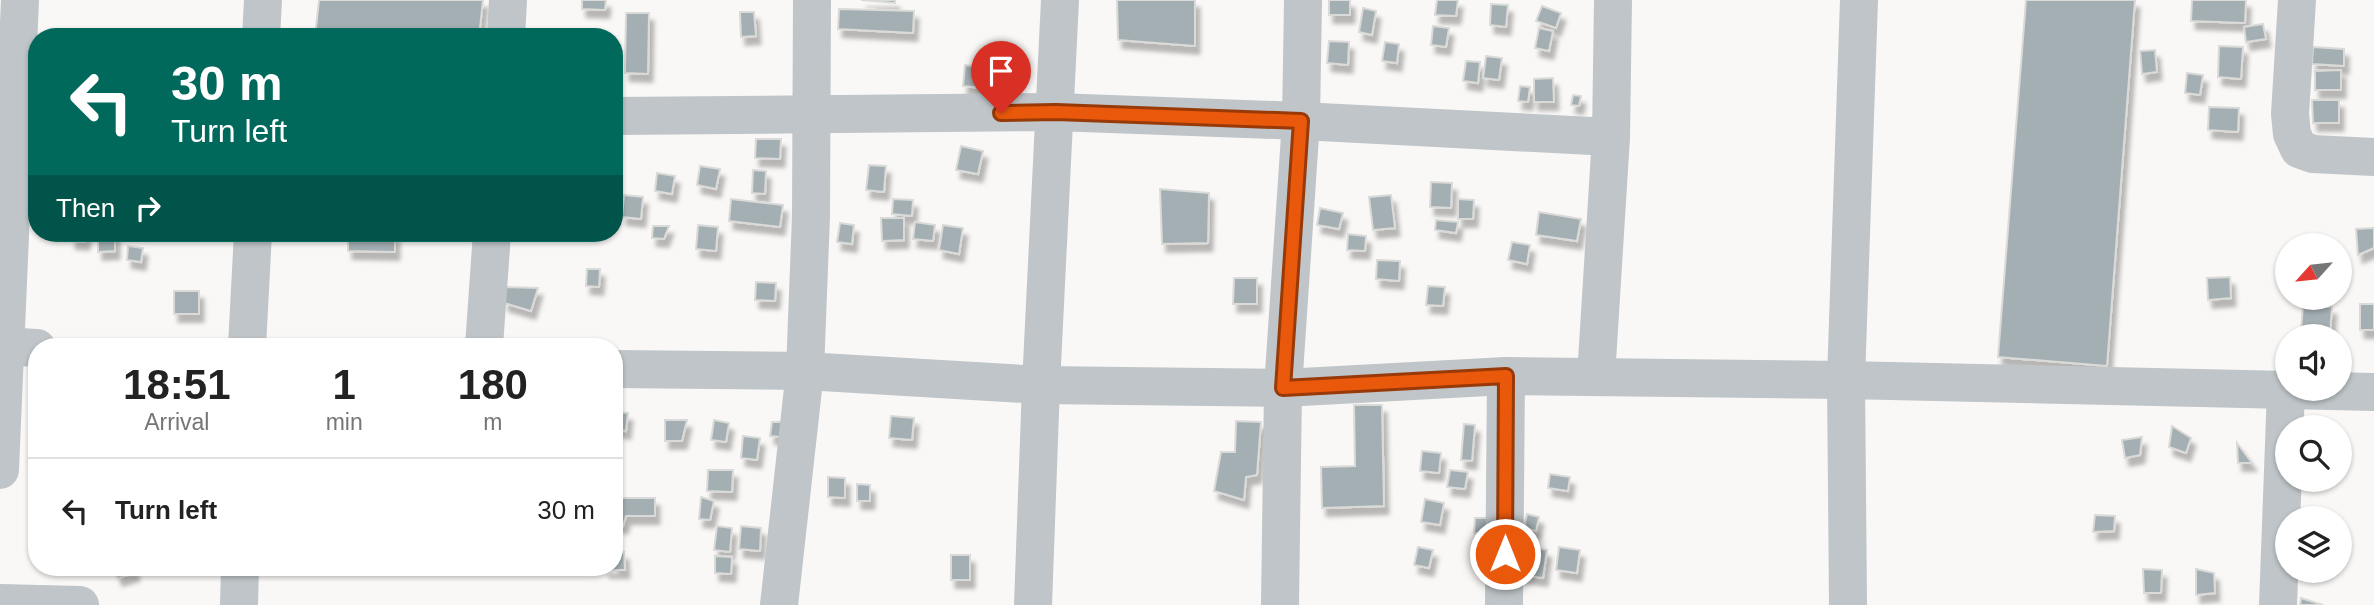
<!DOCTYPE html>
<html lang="en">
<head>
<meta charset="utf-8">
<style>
  :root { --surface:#fff; --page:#f6f6f6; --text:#222; --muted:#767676; --line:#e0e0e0 }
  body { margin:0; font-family:Helvetica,sans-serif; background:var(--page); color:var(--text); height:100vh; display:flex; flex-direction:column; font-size:26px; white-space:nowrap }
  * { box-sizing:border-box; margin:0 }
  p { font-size:23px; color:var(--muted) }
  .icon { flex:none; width:38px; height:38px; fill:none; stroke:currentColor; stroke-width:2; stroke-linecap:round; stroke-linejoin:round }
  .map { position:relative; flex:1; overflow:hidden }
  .panel { position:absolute; left:28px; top:338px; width:595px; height:238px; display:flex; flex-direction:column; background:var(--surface); border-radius:28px; box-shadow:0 2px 5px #0004 }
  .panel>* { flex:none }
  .banner { position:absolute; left:28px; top:28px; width:595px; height:214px; border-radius:28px; box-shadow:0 2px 5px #0004; background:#00695c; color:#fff; overflow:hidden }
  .needle { width:46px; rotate:243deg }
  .tools { position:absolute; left:2275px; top:233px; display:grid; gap:14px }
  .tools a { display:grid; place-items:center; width:77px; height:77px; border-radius:50%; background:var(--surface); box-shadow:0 2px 5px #0004; font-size:35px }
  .pin { position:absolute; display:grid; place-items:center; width:60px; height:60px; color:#fff; margin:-72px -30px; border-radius:50% 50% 50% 0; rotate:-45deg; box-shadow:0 0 7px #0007 }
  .pin .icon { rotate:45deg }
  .me { position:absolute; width:77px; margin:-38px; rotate:0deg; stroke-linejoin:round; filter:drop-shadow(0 0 5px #0008) }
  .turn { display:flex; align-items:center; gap:24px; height:147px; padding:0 28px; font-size:32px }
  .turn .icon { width:91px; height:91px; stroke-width:2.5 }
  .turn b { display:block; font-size:49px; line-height:60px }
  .then { display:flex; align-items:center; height:66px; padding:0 28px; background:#0003; gap:14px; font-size:26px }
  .eta { display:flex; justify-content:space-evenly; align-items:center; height:119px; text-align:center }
  .eta b { font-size:42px; font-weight:800; line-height:49px }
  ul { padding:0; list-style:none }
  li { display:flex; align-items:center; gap:21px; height:105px; padding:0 28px; border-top:2px solid var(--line) }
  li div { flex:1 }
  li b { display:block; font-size:26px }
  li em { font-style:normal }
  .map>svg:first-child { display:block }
</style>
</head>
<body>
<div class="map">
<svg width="2374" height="605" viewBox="0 0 2374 605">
  <defs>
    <filter id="shadow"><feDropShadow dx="4.5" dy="8" stdDeviation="2" flood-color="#0004"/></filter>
  </defs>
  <rect width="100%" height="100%" fill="#f9f8f6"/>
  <g fill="#a4afb3" stroke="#dadad8" stroke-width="2" filter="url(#shadow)">
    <path d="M319,0H483L479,37H315Z"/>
    <path d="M582,0H606L605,10L582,9Z"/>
    <path d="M861,0H895V3Z"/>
    <path d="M1117,0H1195V46L1118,40Z"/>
    <rect x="1329" y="0" width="21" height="15"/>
    <path d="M1437,0H1458L1456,16L1435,15Z"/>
    <path d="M2026,0H2135L2107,366L1998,357Z"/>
    <path d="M2192,0H2246L2245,23L2191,21Z"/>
    <path d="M1491,4L1508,5L1506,27L1490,25Z"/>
    <path d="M1542,6L1561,13L1556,28L1536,21Z"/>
    <path d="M1363,8L1376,11L1372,35L1359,32Z"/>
    <path d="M839,9L914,11L913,33L838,29Z"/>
    <path d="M740,12H754L756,36L741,37Z"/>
    <path d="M626,13H649L648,74L625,73Z"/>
    <path d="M2263,24L2266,39L2246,42L2244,27Z"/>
    <path d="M1433,26L1449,28L1446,47L1431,45Z"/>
    <path d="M1539,28L1553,31L1549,51L1535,48Z"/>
    <rect x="182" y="32" width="19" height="5"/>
    <path d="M1329,41L1349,42L1348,65L1327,63Z"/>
    <path d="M1385,42L1399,44L1397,63L1382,61Z"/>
    <path d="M2219,46L2243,47L2241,79L2218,77Z"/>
    <path d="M2313,47L2344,49V66L2312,64Z"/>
    <path d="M2155,50L2157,72L2142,74L2140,51Z"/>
    <path d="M1486,56L1502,58L1499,80L1483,78Z"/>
    <path d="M1466,61L1480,62L1478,83L1463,81Z"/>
    <path d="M965,65L984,68L982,88L963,86Z"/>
    <path d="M2341,70V90H2315V71Z"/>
    <path d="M2187,73L2203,75L2200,95L2185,93Z"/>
    <path d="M1553,78L1554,102H1534V79Z"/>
    <path d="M1520,86L1530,87L1528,102L1518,101Z"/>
    <path d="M1573,95L1581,96L1579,106L1571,105Z"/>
    <path d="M2312,100H2339V123H2313Z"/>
    <path d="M2209,107L2239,108L2238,132L2208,130Z"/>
    <path d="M756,139H781L780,159L755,158Z"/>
    <path d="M961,146L983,151L978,174L956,170Z"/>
    <path d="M869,165L886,166L884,192L866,190Z"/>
    <path d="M700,166L720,169L716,189L697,185Z"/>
    <path d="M753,170L766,171L765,194L752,193Z"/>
    <path d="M657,173L675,176L672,194L655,191Z"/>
    <path d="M1431,182L1452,183L1451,208L1430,207Z"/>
    <path d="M1160,189L1209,193L1208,243L1162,244Z"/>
    <path d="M624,195L643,197L641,219L622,217Z"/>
    <path d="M1391,195L1395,228L1373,230L1369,197Z"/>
    <path d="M731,199L783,205L780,227L729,221Z"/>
    <path d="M893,199L913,200L912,216L892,214Z"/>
    <path d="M1458,199L1474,200L1473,219H1458Z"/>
    <path d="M1320,208L1343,213L1339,229L1317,225Z"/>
    <path d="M1539,212L1581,219L1577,241L1536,235Z"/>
    <path d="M881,218H904V240L882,241Z"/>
    <path d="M1436,220L1458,222L1456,233L1435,230Z"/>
    <path d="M915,222L935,225L933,241L913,239Z"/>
    <path d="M840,223L854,225L852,244L837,242Z"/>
    <path d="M698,225L718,227L716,251L696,249Z"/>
    <path d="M943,225L963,228L959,254L939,250Z"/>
    <path d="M653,226H669L664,239L652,238Z"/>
    <path d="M2374,228V248L2358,255L2356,229Z"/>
    <path d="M72,233H86L85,242L71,241Z"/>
    <path d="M98,233H115V251L98,252Z"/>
    <path d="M348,233L395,234V252L348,251Z"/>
    <path d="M1348,234L1366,236L1365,251L1347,250Z"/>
    <path d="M1512,242L1530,245L1527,264L1508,260Z"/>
    <path d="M128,246L143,248L141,262L127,260Z"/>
    <path d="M1377,260L1400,261L1399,281L1376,279Z"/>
    <path d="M587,269H600L599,287L586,286Z"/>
    <path d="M2230,277L2231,298L2208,300L2207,278Z"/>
    <path d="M1234,278H1257V304H1233Z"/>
    <path d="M756,282L776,283L775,301L755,300Z"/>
    <path d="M1428,286L1445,287L1443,306L1426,305Z"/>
    <path d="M505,287L538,288L531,311L504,303Z"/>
    <rect x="174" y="291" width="25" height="23"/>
    <rect x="2360" y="304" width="14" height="26"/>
    <path d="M2303,305L2332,307L2330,333L2301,331Z"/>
    <path d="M34,370L37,371V387L31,386Z"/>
    <path d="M1354,405H1382L1384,506L1322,508L1321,467L1355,466Z"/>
    <path d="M614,412L628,413L626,431L614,429Z"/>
    <path d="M891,416L914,418L912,440L889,438Z"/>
    <path d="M665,420H687L682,441H665Z"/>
    <path d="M714,420L729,423L726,442L711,440Z"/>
    <path d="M1236,421L1261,422L1257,475L1246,477L1244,500L1214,491L1221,452H1235Z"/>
    <path d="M772,422H782L781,437L770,436Z"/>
    <path d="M1464,424L1475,425L1472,461L1461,460Z"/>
    <path d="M2172,426L2191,438L2186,453L2169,447Z"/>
    <path d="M743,436L760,438L757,460L741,458Z"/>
    <path d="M2142,437L2140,455L2125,458L2122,440Z"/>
    <path d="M2237,443L2252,463H2238Z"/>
    <path d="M1422,451L1441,453L1439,473L1420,471Z"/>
    <path d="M708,470H733L732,492L707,491Z"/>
    <path d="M1450,470L1468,472L1465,489L1447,487Z"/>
    <path d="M1550,474L1570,477L1568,491L1548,488Z"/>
    <path d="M828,477L845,478V498L828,497Z"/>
    <path d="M857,484L870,485V501H857Z"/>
    <path d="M701,497L714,501L710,520L699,519Z"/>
    <path d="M614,498H655V516H626L623,526L614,523Z"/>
    <path d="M1425,499L1444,503L1440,525L1421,522Z"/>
    <path d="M1527,514L1539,517L1536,531L1524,528Z"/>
    <path d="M2095,515L2115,516L2114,531L2093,532Z"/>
    <path d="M1475,518H1494L1495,533H1474Z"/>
    <path d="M717,526L732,528L730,552L714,550Z"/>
    <path d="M741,526L761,528L760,551L739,549Z"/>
    <path d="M1524,546L1547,550L1543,578L1520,575Z"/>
    <path d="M1418,547L1433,550L1429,568L1414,565Z"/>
    <path d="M1559,547L1580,550L1577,573L1556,570Z"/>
    <path d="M614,552H624L625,570H605V567H614Z"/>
    <rect x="951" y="555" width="19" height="25"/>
    <path d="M715,556L732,557L731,574L715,573Z"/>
    <path d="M114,567H134L135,573L118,578Z"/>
    <path d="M2143,569L2162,570L2161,593H2144Z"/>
    <path d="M2196,569L2214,573L2215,593L2196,595Z"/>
    <path d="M2301,598L2323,605H2300Z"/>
  </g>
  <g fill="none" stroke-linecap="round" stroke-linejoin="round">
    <g stroke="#bfc5c8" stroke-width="38">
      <path d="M2297,0L2290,114L2292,134L2299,149L2313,154L2374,157"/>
      <path d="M261,37L263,0"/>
      <path d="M506,37L508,0"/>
      <path d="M614,116L1056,112L1301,121L1611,137"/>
      <path d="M0,346L37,348"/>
      <path d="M247,346L253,233"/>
      <path d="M484,346L492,233"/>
      <path d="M614,369L805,371L1041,385L1283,388L1506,376L1846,380L2374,392"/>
      <path d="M1596,377L1611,137L1613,0"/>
      <path d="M0,470L20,0"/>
      <path d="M0,603L80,605"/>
      <path d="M239,605L240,567"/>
      <path d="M779,605L805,371L811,216L812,0"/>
      <path d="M1033,605L1041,385L1060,0"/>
      <path d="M1280,605L1283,388L1301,121L1303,0"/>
      <path d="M1504,605L1506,376"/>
      <path d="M1848,605L1846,380L1859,0"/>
      <path d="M2278,605L2286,390"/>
    </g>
  </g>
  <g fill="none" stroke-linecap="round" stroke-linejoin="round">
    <g stroke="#983908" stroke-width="18">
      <path id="route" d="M1001,113L1056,112L1301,121L1283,388L1506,376L1505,554"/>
    </g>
    <use href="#route" stroke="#ea580c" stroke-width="12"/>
  </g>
</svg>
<div class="tools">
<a><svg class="needle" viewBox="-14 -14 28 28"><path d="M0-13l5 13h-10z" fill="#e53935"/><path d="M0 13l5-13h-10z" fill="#767676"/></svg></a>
<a><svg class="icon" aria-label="sound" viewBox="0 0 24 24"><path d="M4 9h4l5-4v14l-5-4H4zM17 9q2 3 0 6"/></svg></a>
<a><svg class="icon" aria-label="search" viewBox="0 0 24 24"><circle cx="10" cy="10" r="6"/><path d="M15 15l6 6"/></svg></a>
<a><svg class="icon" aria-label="layers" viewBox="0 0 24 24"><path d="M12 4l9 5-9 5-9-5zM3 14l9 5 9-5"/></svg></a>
</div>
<div class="pin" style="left:1001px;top:113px;background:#d93025"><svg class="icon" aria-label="arrive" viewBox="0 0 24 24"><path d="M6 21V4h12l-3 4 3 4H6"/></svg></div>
<svg class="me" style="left:1505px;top:554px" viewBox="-20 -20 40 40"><circle r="17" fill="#ea580c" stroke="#fff" stroke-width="3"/><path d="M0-11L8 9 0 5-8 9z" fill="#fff"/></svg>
<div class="banner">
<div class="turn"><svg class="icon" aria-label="left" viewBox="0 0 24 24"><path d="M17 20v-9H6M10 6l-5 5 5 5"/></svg><div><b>30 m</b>Turn left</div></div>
<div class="then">Then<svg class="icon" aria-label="right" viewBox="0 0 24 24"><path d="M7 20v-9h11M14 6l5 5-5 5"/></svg></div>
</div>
<section class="panel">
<div class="eta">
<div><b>18:51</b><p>Arrival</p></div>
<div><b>1</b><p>min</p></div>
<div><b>180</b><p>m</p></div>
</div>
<ul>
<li><svg class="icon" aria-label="left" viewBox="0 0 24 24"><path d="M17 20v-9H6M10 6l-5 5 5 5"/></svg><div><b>Turn left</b></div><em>30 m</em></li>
</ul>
</section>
</div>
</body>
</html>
